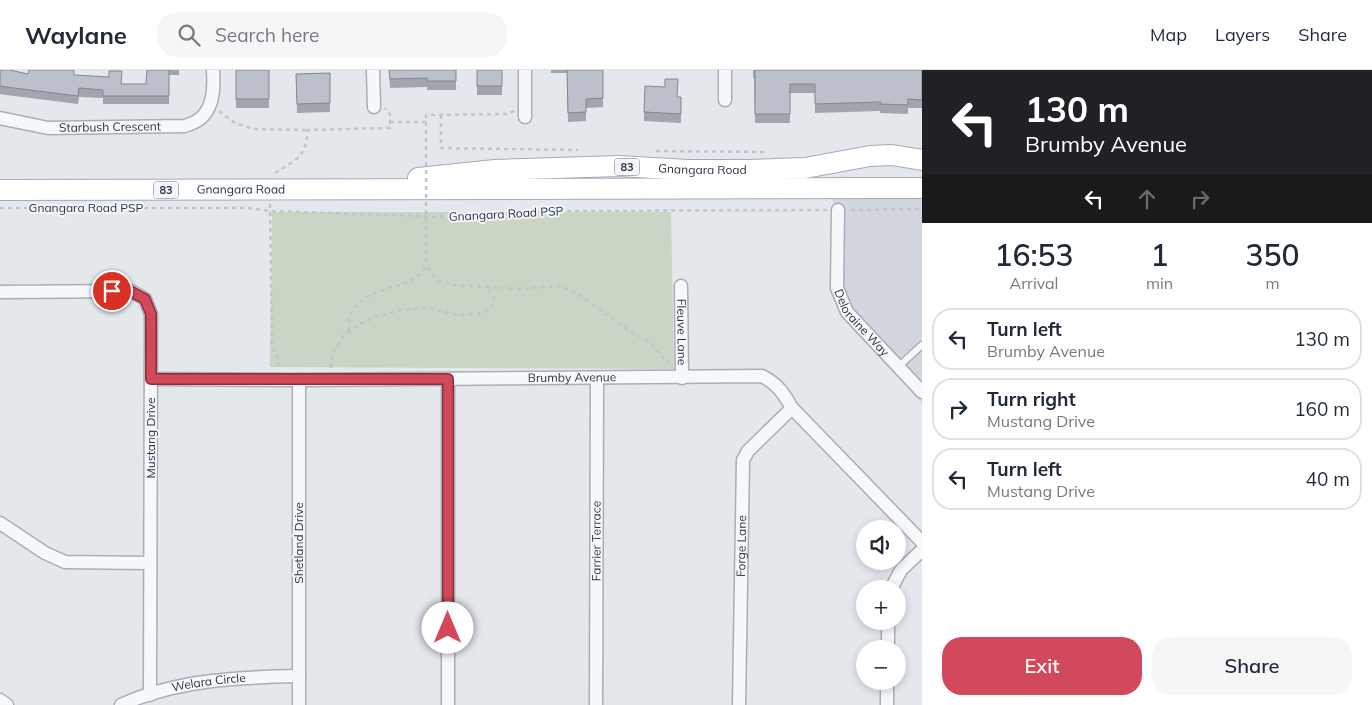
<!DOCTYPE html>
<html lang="en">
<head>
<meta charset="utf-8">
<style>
  :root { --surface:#fff; --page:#f6f6f7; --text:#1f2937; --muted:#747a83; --line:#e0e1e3; --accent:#d1495b }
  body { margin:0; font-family:Mulish,sans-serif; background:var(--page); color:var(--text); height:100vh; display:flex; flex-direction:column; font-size:19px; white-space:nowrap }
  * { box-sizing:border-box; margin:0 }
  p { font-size:16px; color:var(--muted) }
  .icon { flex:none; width:28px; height:28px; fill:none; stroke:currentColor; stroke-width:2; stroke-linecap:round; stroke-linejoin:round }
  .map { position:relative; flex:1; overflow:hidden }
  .panel { display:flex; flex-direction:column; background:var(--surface); width:450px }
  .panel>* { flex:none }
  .guide { background:#202124; color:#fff; overflow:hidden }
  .controls { position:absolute; left:856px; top:450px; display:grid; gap:10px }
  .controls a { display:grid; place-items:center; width:50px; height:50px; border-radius:50%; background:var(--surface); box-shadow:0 2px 8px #0003; font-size:25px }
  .pin { position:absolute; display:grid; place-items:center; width:42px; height:42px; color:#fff; margin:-21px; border:2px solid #fff; border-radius:50%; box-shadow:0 1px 5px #0007 }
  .me { position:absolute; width:55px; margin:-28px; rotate:0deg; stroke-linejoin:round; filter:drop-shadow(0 0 4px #0008) }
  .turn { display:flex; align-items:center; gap:18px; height:105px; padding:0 20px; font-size:22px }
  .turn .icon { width:65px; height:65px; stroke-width:2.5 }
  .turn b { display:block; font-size:35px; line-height:42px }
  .lanes { display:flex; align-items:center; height:48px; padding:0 20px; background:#0003; justify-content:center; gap:25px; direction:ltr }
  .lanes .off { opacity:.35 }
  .eta { display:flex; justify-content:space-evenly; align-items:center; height:85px; text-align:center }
  .eta b { font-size:30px; font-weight:600; line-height:35px }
  .cta { display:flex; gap:10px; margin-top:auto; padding:10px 20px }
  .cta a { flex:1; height:58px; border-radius:20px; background:var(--accent); color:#fff; font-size:20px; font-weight:600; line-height:58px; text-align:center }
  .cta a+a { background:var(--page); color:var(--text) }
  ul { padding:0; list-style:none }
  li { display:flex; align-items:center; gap:15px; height:62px; margin:0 10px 8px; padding:0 10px; border:2px solid var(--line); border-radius:20px }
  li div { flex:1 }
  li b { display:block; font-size:19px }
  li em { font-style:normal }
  header { display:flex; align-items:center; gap:30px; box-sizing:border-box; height:70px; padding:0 25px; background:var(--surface); border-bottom:1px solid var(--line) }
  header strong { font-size:24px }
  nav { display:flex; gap:28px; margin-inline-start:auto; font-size:18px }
  .search { width:350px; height:45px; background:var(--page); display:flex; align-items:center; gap:12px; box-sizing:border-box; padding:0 18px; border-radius:20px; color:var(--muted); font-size:19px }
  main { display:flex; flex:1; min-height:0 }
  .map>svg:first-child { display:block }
</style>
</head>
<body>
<header>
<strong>Waylane</strong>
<div class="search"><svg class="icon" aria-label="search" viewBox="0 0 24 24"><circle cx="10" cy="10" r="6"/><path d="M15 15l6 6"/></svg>Search here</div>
<nav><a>Map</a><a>Layers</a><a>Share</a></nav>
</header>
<main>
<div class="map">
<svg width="922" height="635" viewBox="0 0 922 635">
  <rect width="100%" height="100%" fill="#e4e7ec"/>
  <path fill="#d2d6de" d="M833,118L922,124V334L833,229Z"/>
  <path fill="#c9d6c5" d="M272,142H671L674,299L270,297Z"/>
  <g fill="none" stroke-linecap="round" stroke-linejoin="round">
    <g stroke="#a9aeb7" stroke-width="9">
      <path id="lane" d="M898,297L922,275"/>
    </g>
    <g stroke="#a9aeb7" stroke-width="15">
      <g id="street">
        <path d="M373,0L374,37"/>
        <path d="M725,0V30"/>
        <path d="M525,47V0"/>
        <path id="s1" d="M0,48L48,58L185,56C191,54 199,51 203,46C214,34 214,16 213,0"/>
        <path id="s2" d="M838,140L837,218L847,242L922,322"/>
        <path id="s3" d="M681,216L682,308"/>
        <path d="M0,222L131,221L145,229L151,244L150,625"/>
        <path id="s4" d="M151,309L299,310L762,306C778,314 784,324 792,338L922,472"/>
        <path d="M448,309V635"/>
        <path d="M299,310V635"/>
        <path d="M0,453L45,483L65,492L150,493"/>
        <path d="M891,519L901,500L922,480"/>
        <path d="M888,579V551"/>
        <path d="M0,630L7,635"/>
        <path id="s5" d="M121,635C176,610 239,607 299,606"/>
        <path id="s6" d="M596,635L597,308"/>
        <path id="s7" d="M739,635L743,390L748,381L792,338"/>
        <path d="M887,635V611"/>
      </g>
    </g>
    <g stroke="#a3abb8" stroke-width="22">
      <g id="primary">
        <path id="s8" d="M418,108L495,100L619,96L688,100H747L805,98L870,86L892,85L922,90"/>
        <path id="s9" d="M0,120L922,118"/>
      </g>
    </g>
    <g stroke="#c2c5cb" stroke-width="2.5" stroke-dasharray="4 4" stroke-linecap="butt">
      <path d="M219,41L235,53L253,59L308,60"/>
      <path d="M441,45V78L578,80"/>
      <path d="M390,52H426V45L507,44L514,41"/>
      <path d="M656,81L768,82"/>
      <path d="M275,103C298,88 305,89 308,60L390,58V44L385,38"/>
      <path d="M270,134L272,275L278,290V297"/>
      <path d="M0,138H249L270,141L477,148L491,145L548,141L828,140"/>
      <path d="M851,140L922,139"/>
      <path d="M349,261C349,257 349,250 350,246C361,218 394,221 416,208C420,205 423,200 426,196L436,209L451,215L521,219L561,216L581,226L627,259L651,273L664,289L670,292"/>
      <path d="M331,298L332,285L343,266L358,255L377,246L401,240L427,238L458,245L483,243L492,236L494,228L486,216"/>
    </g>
    <use href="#lane" stroke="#f7f8fa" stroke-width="6"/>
    <use href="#street" stroke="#f7f8fa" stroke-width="12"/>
    <use href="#primary" stroke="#fff" stroke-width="20"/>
    <path stroke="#c2c5cb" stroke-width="2.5" stroke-dasharray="4 4" stroke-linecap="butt" d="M426,52V196"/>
  </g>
  <g fill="#a1a5ae">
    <path d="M0,0L11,1L28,4L74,5L122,14H146L147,0H179V5H169V34H103V28L79,27L78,34L6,25L0,24Z"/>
    <rect x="236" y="0" width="33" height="38"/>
    <path d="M389,0H456V20H427V17L390,18Z"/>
    <rect x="477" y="0" width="25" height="25"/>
    <path d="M551,0H603V37L586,38V51L568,52L567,3H551Z"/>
    <path d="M753,0H922V38H908V44L880,43V41L815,43V23H790V53H755L754,8H753Z"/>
    <path d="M330,3V42L297,43L296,4Z"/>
    <path d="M677,27L681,36V53L644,51V42Z"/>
  </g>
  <g fill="#bbc0ca" stroke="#83868d">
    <path d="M0,0H10L28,4L29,0H74V5L109,7V1H122L121,14H146L147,0H169V26H103V20L79,18L78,26L6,17L0,16Z"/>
    <rect x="236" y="0" width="33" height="29"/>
    <path d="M389,0H456V11H427V8L390,9Z"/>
    <rect x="477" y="0" width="25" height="16"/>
    <path d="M567,0H603V28L586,29V42L568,43Z"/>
    <path d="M755,0H922V30L908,29V35L880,34L881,32L815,34V14H790V44H755Z"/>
    <path d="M330,3V33L297,34L296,4Z"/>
    <path d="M665,9H678L677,27H681V44L644,42L645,16L665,17Z"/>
  </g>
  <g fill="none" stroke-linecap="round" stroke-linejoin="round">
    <g stroke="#882f3b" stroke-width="12">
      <path id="route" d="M112,221H130L145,229L151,244V309H448V558"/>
    </g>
    <use href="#route" stroke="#d1495b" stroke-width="9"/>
  </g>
  <g text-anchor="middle" stroke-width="4" stroke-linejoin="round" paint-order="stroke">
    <g fill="#f4f6f9" stroke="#676e7b" stroke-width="1">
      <rect x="614.5" y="88.5" width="25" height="17" rx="4"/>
      <rect x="153.5" y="111.5" width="25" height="17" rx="4"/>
    </g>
    <g font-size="11" font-weight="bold" fill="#2b3445">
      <text x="627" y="101">83</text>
      <text x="166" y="124">83</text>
    </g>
    <g font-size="12" fill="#2b3445" stroke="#f4f6f9">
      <text dy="4" stroke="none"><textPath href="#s1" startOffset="111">Starbush Crescent</textPath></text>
      <text dy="4" stroke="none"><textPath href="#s8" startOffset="285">Gnangara Road</textPath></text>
      <text dy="4" stroke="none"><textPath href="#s9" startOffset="241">Gnangara Road</textPath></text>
      <text x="86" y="142">Gnangara Road PSP</text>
      <text transform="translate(506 144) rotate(-3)" y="4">Gnangara Road PSP</text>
      <text dy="4" stroke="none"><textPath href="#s2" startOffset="121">Deloraine Way</textPath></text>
      <text dy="4" stroke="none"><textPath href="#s3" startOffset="46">Fleuve Lane</textPath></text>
      <text dy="4" stroke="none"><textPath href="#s4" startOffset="421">Brumby Avenue</textPath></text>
      <text transform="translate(151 368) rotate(-90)" y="4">Mustang Drive</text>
      <text dy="4" stroke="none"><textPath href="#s6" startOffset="164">Farrier Terrace</textPath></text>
      <text transform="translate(299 473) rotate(-90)" y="4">Shetland Drive</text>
      <text dy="4" stroke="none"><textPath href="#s7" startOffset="159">Forge Lane</textPath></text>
      <text dy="4" stroke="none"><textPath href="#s5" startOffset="91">Welara Circle</textPath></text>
    </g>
  </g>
</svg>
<div class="controls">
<a><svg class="icon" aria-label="sound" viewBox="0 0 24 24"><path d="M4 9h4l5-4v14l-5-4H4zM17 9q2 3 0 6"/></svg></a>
<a>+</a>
<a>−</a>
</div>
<div class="pin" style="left:112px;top:221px;background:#d93025"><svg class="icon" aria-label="arrive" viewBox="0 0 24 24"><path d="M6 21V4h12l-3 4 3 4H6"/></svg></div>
<svg class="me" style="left:448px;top:558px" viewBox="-20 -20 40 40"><circle r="19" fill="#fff"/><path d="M0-13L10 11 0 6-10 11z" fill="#d1495b"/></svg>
</div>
<section class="panel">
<div class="guide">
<div class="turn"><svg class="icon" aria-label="left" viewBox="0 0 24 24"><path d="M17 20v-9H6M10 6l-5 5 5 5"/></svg><div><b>130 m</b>Brumby Avenue</div></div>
<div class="lanes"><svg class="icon" aria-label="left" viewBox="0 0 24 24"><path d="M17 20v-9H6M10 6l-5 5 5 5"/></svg><svg class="icon off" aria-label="ahead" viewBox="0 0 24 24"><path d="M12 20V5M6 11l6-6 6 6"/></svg><svg class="icon off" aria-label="right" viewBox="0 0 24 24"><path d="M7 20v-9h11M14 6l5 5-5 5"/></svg></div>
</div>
<div class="eta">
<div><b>16:53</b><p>Arrival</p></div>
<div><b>1</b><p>min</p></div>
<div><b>350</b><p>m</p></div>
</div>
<ul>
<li><svg class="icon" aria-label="left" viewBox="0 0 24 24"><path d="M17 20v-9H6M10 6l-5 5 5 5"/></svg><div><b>Turn left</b><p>Brumby Avenue</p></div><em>130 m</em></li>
<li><svg class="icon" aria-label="right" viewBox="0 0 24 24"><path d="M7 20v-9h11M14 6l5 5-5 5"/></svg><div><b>Turn right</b><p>Mustang Drive</p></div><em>160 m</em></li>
<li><svg class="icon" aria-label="left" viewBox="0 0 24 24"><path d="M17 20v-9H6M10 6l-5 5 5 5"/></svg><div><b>Turn left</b><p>Mustang Drive</p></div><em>40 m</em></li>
</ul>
<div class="cta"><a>Exit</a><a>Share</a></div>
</section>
</main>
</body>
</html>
